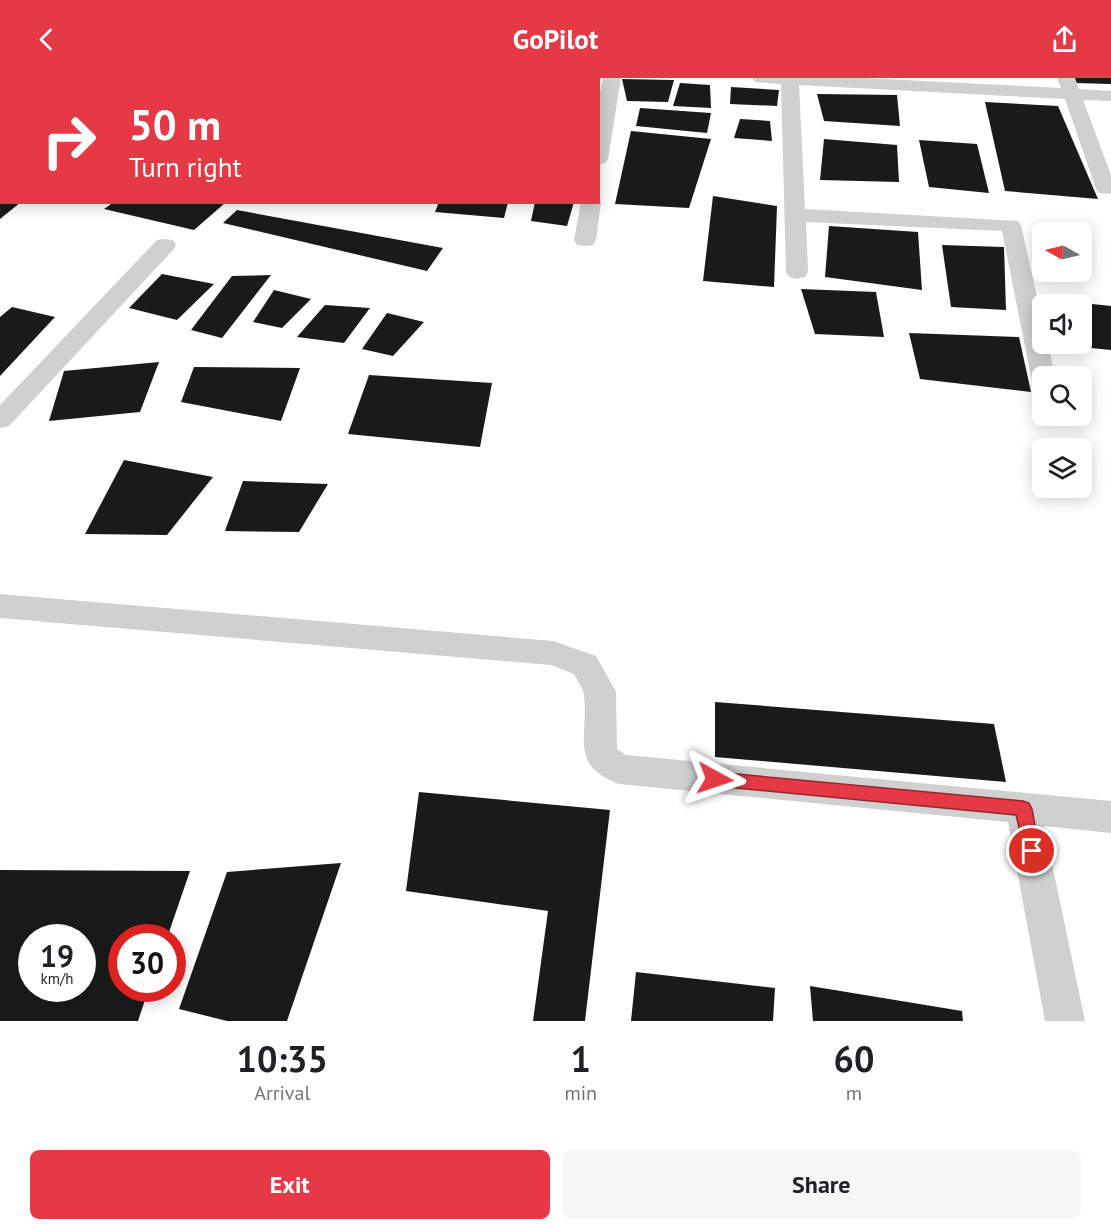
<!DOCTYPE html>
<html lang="en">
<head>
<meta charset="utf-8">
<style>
  :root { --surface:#fff; --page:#f6f6f6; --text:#202124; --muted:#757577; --accent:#e63946 }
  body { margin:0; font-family:"PT Sans",sans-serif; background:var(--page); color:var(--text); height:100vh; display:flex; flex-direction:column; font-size:22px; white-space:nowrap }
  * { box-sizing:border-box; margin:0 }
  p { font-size:20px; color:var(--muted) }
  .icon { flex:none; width:33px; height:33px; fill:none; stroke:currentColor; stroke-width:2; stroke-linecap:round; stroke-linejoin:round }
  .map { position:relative; height:943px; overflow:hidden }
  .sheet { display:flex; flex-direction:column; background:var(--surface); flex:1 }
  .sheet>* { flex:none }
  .banner { position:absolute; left:0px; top:0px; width:600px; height:126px; box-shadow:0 3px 15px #0003; background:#e63946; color:#fff; overflow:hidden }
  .needle { width:39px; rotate:278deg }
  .buttons { position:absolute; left:1032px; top:144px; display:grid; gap:12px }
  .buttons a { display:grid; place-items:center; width:60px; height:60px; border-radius:9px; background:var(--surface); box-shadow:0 3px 15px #0003; font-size:30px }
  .speed { position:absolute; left:18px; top:846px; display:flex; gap:12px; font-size:30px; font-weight:700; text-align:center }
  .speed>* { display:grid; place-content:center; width:78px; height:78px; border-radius:50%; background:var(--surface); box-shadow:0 3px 15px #0003; line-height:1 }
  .speed small { font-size:15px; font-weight:400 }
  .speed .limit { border:9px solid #d22; background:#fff; color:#111 }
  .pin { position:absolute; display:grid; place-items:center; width:51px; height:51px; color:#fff; margin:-26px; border:3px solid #fff; border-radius:50%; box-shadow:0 2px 6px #0007 }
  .me { position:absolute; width:66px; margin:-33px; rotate:95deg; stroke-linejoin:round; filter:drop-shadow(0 0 4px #0008) }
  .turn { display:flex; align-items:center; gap:21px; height:126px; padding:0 30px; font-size:27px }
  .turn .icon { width:78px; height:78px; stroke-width:2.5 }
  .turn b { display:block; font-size:42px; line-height:51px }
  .eta { display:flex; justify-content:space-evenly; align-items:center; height:102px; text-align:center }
  .eta b { font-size:36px; font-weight:800; line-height:42px }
  .action { display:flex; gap:12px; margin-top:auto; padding:12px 30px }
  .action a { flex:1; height:69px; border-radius:9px; background:var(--accent); color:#fff; font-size:24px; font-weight:800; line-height:69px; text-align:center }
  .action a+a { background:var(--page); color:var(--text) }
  header { display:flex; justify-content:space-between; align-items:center; height:78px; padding:0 30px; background:var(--accent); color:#fff; font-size:27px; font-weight:800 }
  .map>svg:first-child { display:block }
</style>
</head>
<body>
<header><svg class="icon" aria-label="back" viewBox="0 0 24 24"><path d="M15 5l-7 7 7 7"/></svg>GoPilot<svg class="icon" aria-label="share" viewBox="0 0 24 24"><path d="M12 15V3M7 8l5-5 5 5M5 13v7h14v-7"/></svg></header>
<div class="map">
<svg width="1111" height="943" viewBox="0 0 1111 943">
  <rect width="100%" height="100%" fill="#fff"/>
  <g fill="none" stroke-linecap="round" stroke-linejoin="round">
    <g fill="#cfe2ee" fill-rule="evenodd">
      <path d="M20,0H41L19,2Z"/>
      <path d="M0,19H2L0,32Z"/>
    </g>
  </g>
  <g fill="#1a1a1a" fill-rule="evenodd">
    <path d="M1073,0H1111V6L1075,5Z"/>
    <path d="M622,1L674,2L668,24L627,23Z"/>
    <path d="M680,5L710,7L711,30L673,28Z"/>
    <path d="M731,9L779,12L777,28L730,26Z"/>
    <path d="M817,16L897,17L900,48L824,43Z"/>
    <path d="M985,24L1058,28L1098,121L1005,113Z"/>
    <path d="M640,30L711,35L707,55L636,48Z"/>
    <path d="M740,41L770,43L772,63L734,60Z"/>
    <path d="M631,53L711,61L689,130L615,126Z"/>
    <path d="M824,61L897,67L899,104L820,102Z"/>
    <path d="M919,62L977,66L989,115L929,109Z"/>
    <path d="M713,118L777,128L774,209L703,203Z"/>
    <path d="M0,124H21L0,141Z"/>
    <path d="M114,124H221L225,125L194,152L104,131Z"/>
    <path d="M439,124H508L504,140L435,134Z"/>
    <path d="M535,124H574L567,148L531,143Z"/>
    <path d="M237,132L443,170L427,193L223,145Z"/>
    <path d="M829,148L918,154L922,212L825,199Z"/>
    <path d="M942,167L1004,169L1006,232L951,229Z"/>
    <path d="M162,196L214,206L177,242L129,230Z"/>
    <path d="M271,197L222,260L191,252L232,198Z"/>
    <path d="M801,211L876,214L884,259L815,256Z"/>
    <path d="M274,212L311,221L282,250L253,244Z"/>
    <path d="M1063,223L1111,228V272L1081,269L1082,226H1065Z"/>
    <path d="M325,227L370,230L344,265L297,259Z"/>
    <path d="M12,229L55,239L0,298V239Z"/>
    <path d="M387,235L424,244L393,278L362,271Z"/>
    <path d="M909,255L1019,259L1031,314L920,301Z"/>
    <path d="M159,284L140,334L49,343L64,293Z"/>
    <path d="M194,289L300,290L281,343L181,324Z"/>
    <path d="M369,297L492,305L480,369L348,356Z"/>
    <path d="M124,382L213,399L167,457L85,456Z"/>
    <path d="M243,403L328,406L299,454L225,453Z"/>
    <path d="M715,624L994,646L1006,704L715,679Z"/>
    <path d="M419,714L610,732L585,943H533L548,833L406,813Z"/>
    <path d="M341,785L287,943H227L179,931L227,794Z"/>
    <path d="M0,792L190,793L167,860H122V910H149L138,943H0ZM32,860H82V910H32Z"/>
    <path d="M636,894L775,910L773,943H631Z"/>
    <path d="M810,908L962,933L963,943H813Z"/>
  </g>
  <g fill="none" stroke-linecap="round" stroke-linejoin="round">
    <g fill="#d0d0d0" fill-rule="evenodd">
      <path d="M289,0H307L288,2Z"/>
      <rect x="453" y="0" width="18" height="2"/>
      <path d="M603,0H621L608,81L605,85L598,87V25Z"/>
      <path d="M752,0H864L1061,10L1057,0H1075L1079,11L1111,13V23L1083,22L1111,97V116L1099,115L1096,111L1065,21L799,7L805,131L1018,143L1021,147L1042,241V266H1048L1055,298H1042V306L1034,304L1031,298L1002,153L806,144L808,194L805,199L797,201L789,199L786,194L781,6L755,4Z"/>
      <path d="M598,120L601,124L596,162L593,167L585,168L577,167L574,162L581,124H598Z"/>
      <path d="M165,161L173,162L176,167L173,172L9,348L0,350V327L157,162Z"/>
      <path d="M0,516L553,563L596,578L616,614L617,671L626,677L1111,723V755L1044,748L1085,943H1045L1008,744L619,706C568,687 589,658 584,617C583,610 577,602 574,596L551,587L0,540Z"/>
    </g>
    <g fill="#d0d0d0" fill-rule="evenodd">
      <path d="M42,0H63L41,2Z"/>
      <path d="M0,39H2L0,52Z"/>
    </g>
  </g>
  <path fill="#e63946" stroke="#96252e" stroke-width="1.5" d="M715,694L1023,723L1029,725L1032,731L1040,773L1038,779L1032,781L1026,779L1016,737L715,708L709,706L707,701L709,696Z"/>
</svg>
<div class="buttons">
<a><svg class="needle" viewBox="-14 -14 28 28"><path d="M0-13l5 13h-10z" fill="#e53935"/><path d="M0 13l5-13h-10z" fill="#757577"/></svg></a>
<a><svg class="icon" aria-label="sound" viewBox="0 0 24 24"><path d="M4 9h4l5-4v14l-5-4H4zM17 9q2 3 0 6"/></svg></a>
<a><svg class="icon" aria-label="search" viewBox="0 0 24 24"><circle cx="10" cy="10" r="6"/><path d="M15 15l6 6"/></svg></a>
<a><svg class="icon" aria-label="layers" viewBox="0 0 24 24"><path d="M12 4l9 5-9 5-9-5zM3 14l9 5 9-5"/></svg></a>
</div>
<div class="speed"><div>19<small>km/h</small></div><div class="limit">30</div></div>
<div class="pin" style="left:1032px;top:773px;background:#d93025"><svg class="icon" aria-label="arrive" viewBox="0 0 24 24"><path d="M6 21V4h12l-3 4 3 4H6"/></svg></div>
<svg class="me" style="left:715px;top:701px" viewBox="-20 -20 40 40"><path d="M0-17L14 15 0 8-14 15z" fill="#e63946" stroke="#fff" stroke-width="4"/></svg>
<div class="banner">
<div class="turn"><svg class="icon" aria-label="right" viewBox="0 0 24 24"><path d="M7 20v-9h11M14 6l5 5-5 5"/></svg><div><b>50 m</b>Turn right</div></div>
</div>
</div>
<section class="sheet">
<div class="eta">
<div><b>10:35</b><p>Arrival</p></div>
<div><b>1</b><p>min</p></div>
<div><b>60</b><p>m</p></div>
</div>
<div class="action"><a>Exit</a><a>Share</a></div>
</section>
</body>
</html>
